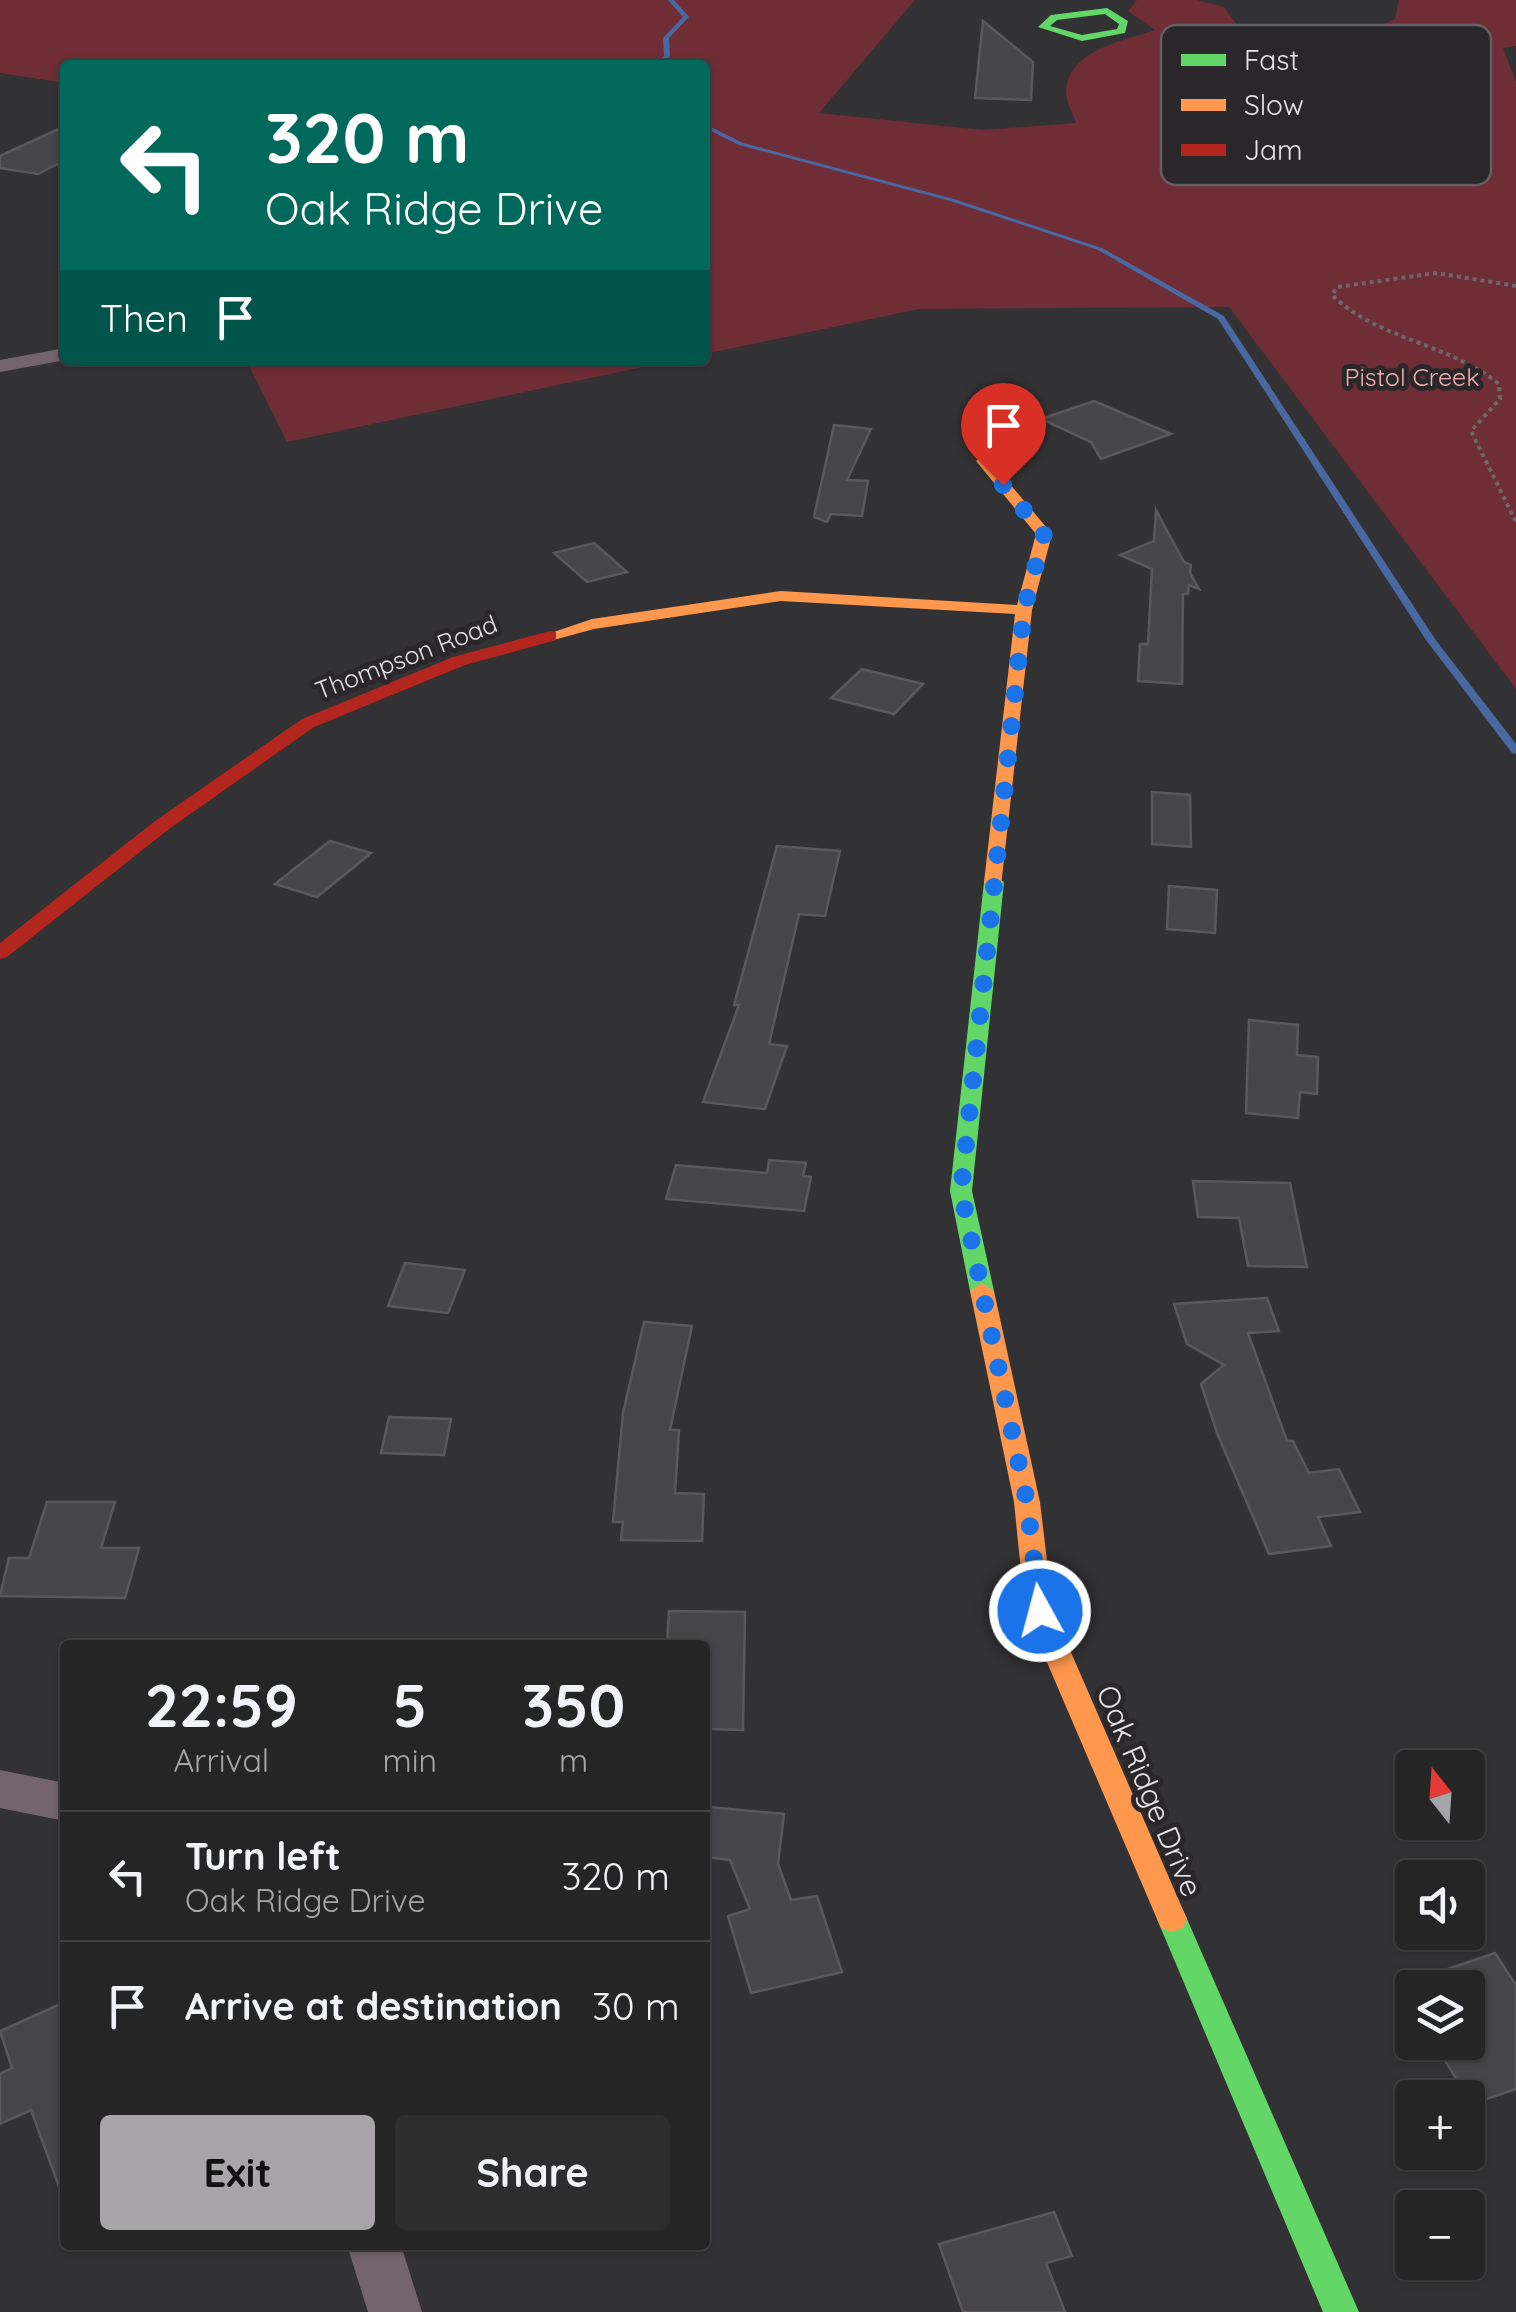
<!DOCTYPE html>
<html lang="en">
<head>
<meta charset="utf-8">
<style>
  :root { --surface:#262526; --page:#2e2d2e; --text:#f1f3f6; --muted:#a4a5a7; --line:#424243; --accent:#a7a5a8 }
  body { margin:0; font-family:Quicksand,sans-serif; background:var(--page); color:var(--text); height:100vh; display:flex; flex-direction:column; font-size:38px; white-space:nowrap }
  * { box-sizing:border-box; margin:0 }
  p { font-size:32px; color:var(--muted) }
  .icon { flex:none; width:55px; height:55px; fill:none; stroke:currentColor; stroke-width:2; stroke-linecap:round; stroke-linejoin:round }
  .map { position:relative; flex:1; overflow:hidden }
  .panel { position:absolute; left:60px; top:1640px; width:650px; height:610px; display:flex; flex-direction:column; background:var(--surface); border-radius:10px; box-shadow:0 2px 8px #0004,0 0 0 2px var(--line) }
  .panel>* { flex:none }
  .guide { position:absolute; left:60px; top:60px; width:650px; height:305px; border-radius:10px; box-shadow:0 2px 8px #0004,0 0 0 2px var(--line); background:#00695c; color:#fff; overflow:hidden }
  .needle { width:65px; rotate:343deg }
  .tools { position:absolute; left:1395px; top:1750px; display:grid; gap:20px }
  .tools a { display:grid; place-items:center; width:90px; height:90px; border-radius:10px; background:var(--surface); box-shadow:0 2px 8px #0004,0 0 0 2px var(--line); font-size:50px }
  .pin { position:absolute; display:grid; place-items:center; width:85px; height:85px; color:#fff; margin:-102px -42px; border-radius:50% 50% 50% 0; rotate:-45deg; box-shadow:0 0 10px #0007 }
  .pin .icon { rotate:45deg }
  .me { position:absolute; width:110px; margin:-55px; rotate:353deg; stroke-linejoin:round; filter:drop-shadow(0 0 8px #0008) }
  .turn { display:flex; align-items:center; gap:35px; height:210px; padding:0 40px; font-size:45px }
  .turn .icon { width:130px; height:130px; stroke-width:2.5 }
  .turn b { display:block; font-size:70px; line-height:85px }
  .then { display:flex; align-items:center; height:95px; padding:0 40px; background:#0003; gap:20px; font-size:38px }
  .eta { display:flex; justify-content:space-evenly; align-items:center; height:170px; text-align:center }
  .eta b { font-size:60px; font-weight:800; line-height:70px }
  .action { display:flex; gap:20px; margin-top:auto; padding:20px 40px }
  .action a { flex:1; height:115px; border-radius:10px; background:var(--accent); color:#111; font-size:40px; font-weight:800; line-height:115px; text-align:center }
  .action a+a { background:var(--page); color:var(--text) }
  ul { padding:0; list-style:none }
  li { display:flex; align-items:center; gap:30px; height:130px; padding:0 40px; border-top:2px solid var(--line) }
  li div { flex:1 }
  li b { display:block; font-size:38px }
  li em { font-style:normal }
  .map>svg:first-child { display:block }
</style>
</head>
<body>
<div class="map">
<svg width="1516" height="2312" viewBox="0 0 1516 2312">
  <rect width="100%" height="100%" fill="#323133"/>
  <g fill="#6f2d35">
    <path d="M0,0H915L819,113L983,130L1076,123C1073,114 1066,101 1066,92C1068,49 1124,41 1155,30L1128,11L1137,0H1197L1224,7L1251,44L1334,47L1395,19L1399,0H1516V46L1503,48L1516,82V689L1229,307L919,309L705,354V65H65V83L0,73Z"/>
    <path d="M246,360H676L287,442Z"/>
  </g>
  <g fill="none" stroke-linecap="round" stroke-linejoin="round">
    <g fill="#4967a0" fill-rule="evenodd">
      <path d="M668,0H674L689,17L669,38L670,56L662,65H656L664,56L663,38L683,17Z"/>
      <path d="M705,124L743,143L954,199L1102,248L1224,316L1435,639L1516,744V754L1512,753L1426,640L1218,319L1098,250L950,201L739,145L705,128Z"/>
    </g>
  </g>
  <g fill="#464547" stroke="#5a585b" stroke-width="2.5">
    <path d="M983,21L1033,62L1031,100L975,98Z"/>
    <path d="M65,126V160L38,174L0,168V156Z"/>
    <path d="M1094,401L1171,434L1101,459L1091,442L1041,419Z"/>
    <path d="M834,425L871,429L847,480L868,481L862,516L831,514L827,522L814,517Z"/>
    <path d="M1156,510L1184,562L1191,565L1190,573L1199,589L1189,585L1188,594H1183L1182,684L1138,681L1140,644H1148L1152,569L1120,555L1154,541Z"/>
    <path d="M594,543L627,572L587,582L554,553Z"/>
    <path d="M862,669L923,684L894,714L831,698Z"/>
    <path d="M1152,792L1190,795L1191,847L1152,844Z"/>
    <path d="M330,841L371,853L317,897L275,884Z"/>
    <path d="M777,846L840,851L825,916L799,914L769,1044L787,1046L765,1109L703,1102L739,1005H734Z"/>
    <path d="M1169,886L1217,890L1215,933L1167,929Z"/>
    <path d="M1249,1020L1298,1025L1297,1055L1318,1057L1317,1094L1300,1092L1298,1118L1246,1113Z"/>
    <path d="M769,1160L806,1163L803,1176L811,1177L804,1211L666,1199L676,1165L767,1173Z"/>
    <path d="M1193,1181L1290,1183L1307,1267L1248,1266L1239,1218L1198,1217Z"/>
    <path d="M405,1263L465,1270L448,1313L388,1306Z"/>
    <path d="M1267,1298L1279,1331L1248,1333L1287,1441H1293L1309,1473L1339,1469L1360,1512L1318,1517L1331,1546L1269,1554L1217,1433L1201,1384L1224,1365L1187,1344L1174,1304Z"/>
    <path d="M644,1322L692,1326L670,1430H679L675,1493L704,1494L702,1541L621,1540L623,1522H613L623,1413Z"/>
    <path d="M389,1417L451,1419L444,1455L381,1453Z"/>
    <path d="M47,1502H115L101,1548H139L125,1598L0,1596L9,1558H29Z"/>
    <path d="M669,1611L745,1612L743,1730L705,1729V1645H667Z"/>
    <path d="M709,1807L784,1814L778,1864L791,1900L817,1896L842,1972L751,1993L728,1916L750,1909L730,1860L705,1857Z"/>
    <path d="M1495,1953L1516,1985V2089L1472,2104L1442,2056L1450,2053L1443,2042H1468V1988H1431L1424,1977Z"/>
    <path d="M65,2002V2191L61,2192L31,2110L0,2124V2074L12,2068L0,2031Z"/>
    <path d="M1054,2212L1072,2256L1046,2263L1065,2312H963L939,2244Z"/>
  </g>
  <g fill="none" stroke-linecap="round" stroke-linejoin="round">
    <path stroke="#6e666a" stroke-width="4" stroke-dasharray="4 4" stroke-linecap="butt" d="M1516,286L1436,273L1337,287L1332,295C1378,340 1449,343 1499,384L1500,399L1471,431L1516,522"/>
    <g fill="#74656d" fill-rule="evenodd">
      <path d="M65,348L66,360L0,372V360Z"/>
      <path d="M0,1770L65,1783V1821L0,1808Z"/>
      <path d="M347,2245H401L422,2312H368Z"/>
    </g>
    <g fill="#63d668" fill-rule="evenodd">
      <path d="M1107,8L1128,21L1125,33L1082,41L1038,27L1051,15ZM1105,14L1119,24L1117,29L1082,35L1050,26L1057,20Z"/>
      <path d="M994,876L1004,882L972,1191L994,1291L982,1299L970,1291L950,1191L984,882Z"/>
      <path d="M1172,1906L1183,1910L1187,1919L1359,2312H1323L1157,1919L1161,1910Z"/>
    </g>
    <g fill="#ff974d" fill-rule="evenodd">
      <path d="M983,457L988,458L1052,534L1032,610L1001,886H987L984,882L1015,614L781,601L594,629L550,641L542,636L592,619L781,591L1017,605L1036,534L976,461Z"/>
      <path d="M982,1283L994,1291L1040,1502L1053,1611L1187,1919L1183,1928L1172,1932L1161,1928L1157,1919L1025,1611L1014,1502L970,1291Z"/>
    </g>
    <path fill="#b3261e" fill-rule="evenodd" d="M550,631L556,632V640L465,665L314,727L169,829L7,957L0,959V943L155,821L302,719L453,657Z"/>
  </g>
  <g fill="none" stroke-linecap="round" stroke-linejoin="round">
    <path stroke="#1a73e8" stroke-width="18" stroke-dasharray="0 32.4" d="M1003,485L1044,534L1024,610L961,1191L1027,1502L1040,1611"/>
  </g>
  <g text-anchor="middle" stroke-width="10" stroke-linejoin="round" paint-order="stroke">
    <g font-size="25" fill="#f2adb0" stroke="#29272a">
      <text x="1412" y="386">Pistol Creek</text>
    </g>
    <g font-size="25" fill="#e6e4e7" stroke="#29272a">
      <text transform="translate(406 657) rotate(-21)" y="9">Thompson Road</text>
    </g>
    <g font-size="30" fill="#e6e4e7" stroke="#29272a">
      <text transform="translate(1149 1791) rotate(67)" y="10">Oak Ridge Drive</text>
    </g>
  </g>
  <rect x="1161" y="25" width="330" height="160" rx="15" fill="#29272a" stroke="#626063" stroke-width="2.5"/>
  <rect x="1181" y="54" width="45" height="12" fill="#63d668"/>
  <rect x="1181" y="99" width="45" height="12" fill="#ff974d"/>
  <rect x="1181" y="144" width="45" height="12" fill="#b3261e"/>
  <g font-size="28" fill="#e6e4e7">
    <text x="1244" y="70">Fast</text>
    <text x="1244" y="115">Slow</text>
    <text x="1244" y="160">Jam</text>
  </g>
</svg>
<div class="tools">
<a><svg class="needle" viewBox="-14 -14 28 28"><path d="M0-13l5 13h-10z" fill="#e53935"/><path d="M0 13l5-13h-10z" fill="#a4a5a7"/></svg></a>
<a><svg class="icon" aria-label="sound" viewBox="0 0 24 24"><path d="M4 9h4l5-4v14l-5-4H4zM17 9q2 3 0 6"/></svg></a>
<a><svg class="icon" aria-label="layers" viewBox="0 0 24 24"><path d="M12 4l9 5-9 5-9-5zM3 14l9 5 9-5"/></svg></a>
<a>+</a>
<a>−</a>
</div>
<div class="pin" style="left:1003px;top:485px;background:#d93025"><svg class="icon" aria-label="arrive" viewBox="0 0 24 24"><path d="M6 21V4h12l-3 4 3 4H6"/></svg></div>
<svg class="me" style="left:1040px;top:1611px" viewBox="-20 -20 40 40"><circle r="17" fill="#1a73e8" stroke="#fff" stroke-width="3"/><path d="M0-11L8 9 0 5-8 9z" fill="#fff"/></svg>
<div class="guide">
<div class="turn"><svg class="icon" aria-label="left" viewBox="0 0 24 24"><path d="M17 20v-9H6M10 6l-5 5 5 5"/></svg><div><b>320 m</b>Oak Ridge Drive</div></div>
<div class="then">Then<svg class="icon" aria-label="arrive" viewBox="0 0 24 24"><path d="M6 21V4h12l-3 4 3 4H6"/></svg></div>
</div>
<section class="panel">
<div class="eta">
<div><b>22:59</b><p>Arrival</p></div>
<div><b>5</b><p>min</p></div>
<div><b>350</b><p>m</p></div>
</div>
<ul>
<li><svg class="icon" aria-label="left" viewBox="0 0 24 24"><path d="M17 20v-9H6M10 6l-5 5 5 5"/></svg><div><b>Turn left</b><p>Oak Ridge Drive</p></div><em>320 m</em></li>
<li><svg class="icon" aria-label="arrive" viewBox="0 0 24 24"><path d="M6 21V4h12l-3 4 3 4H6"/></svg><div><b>Arrive at destination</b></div><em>30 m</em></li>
</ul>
<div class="action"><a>Exit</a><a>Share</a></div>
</section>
</div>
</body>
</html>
